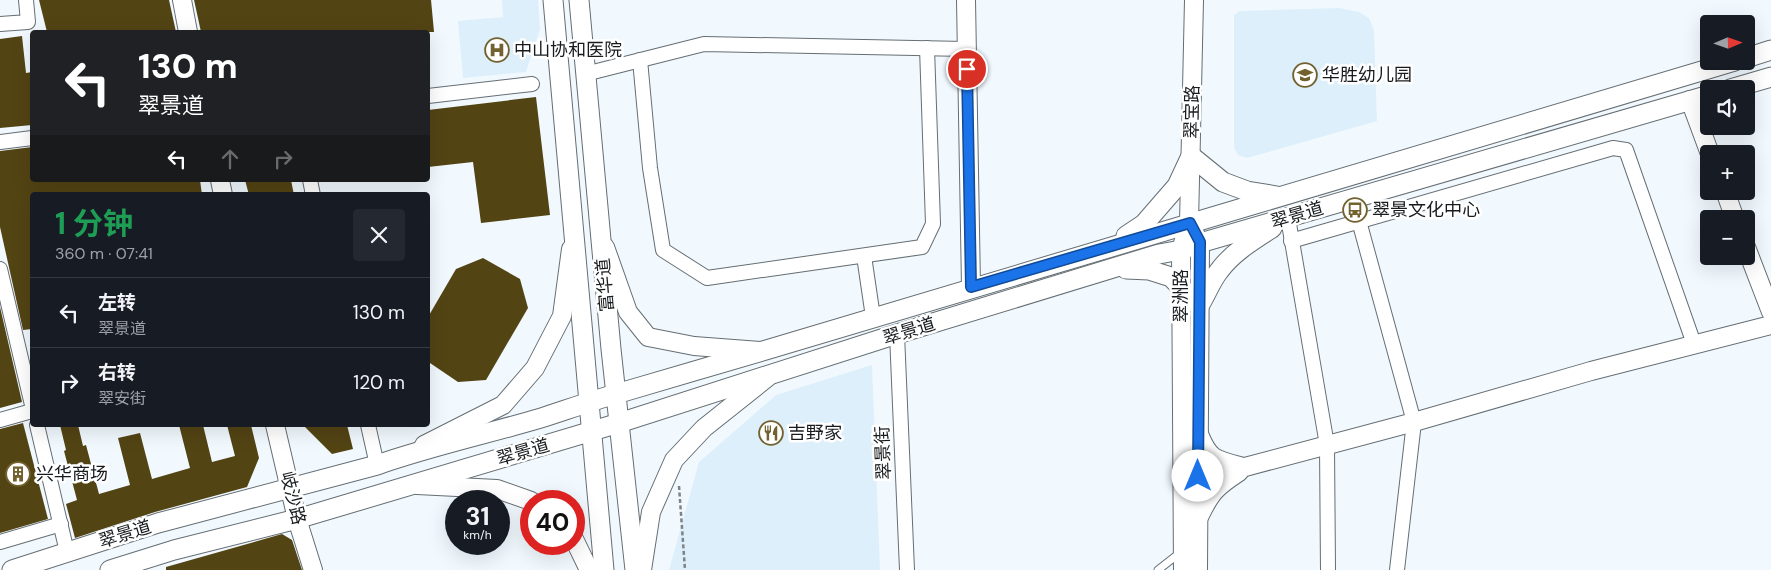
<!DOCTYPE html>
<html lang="zh">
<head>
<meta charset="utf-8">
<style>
  :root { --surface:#171b24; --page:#242831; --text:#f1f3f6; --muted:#9ea1a6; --line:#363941 }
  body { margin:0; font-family:"DM Sans","Noto Sans SC",sans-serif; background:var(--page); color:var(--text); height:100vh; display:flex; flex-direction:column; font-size:19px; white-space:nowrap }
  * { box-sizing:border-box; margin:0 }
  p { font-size:16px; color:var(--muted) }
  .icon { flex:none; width:28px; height:28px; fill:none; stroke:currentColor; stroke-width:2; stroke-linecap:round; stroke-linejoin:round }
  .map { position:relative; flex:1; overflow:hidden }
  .panel { position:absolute; left:30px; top:192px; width:400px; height:235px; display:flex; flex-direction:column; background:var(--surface); border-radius:5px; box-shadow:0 5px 20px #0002 }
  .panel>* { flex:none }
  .top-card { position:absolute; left:30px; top:30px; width:400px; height:152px; border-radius:5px; box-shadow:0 5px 20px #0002; background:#202124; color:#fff; overflow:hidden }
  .needle { width:32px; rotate:88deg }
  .fabs { position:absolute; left:1700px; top:15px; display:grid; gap:10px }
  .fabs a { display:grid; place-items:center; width:55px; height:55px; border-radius:5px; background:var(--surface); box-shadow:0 5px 20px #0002; font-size:25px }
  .speed { position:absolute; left:445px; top:490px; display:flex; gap:10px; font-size:25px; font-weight:700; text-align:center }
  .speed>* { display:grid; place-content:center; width:65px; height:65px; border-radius:50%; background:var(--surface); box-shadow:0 5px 20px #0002; line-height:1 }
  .speed small { font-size:12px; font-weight:400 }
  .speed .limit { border:8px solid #d22; background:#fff; color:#111 }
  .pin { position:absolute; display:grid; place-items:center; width:42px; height:42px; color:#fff; margin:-21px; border:2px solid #fff; border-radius:50%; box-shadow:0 1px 5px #0007 }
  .me { position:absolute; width:55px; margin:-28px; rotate:0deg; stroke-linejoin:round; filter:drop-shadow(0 0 4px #0008) }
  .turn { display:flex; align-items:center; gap:18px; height:105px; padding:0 25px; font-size:22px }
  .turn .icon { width:65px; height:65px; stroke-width:2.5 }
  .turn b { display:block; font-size:35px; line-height:42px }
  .lanes { display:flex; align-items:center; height:48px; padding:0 25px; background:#0003; justify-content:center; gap:25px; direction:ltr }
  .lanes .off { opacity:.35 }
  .round { display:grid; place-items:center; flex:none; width:52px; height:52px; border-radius:5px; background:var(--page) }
  .head { display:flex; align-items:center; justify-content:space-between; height:85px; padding:0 25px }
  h1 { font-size:30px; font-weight:700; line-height:38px; color:#1e9e55 }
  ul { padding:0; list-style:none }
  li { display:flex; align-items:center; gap:15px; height:70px; padding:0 25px; border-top:1px solid var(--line) }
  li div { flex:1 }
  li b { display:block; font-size:19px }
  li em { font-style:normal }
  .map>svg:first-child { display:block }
</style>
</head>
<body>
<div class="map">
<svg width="1771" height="570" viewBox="0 0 1771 570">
  <rect width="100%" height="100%" fill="#f1f9ff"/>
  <g fill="#ddeffa">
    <path d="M502,0H538L540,29L526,72L463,78L458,21L503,17Z"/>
    <path d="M1339,8L1359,12L1369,18L1374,30L1377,121L1247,158L1238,155L1234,148V15L1240,11Z"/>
    <path d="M872,365L880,570H669L699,462L776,395Z"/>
  </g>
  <g fill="#534414">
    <path d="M39,0H169L176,32H47Z"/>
    <path d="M194,0H431L434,32H201Z"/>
    <path d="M22,36L26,73L32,72V125L0,128V39Z"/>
    <path d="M536,97L550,215L481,223L473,162L428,167V110Z"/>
    <path d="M32,147V180H200L202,195H32V329L23,330L0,227V151Z"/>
    <path d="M245,180H291L294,195H249Z"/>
    <path d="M483,258L520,279L528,308L486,380L458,382L430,363L428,353V317L456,269Z"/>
    <path d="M0,307L22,402L0,408Z"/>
    <path d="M23,423L48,519L0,533V429Z"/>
    <path d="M60,425H78L83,446L86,445L99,494L130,485L118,438L140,433L152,479L190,468L179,425H203L212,462L235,456L227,425H251L259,458L247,487L155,512L75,538L66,504L77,500L64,451L66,450Z"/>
    <path d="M303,425H347L353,449L332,454Z"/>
    <path d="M282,534L292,540L302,570H166V567Z"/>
  </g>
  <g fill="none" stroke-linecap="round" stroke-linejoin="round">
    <g stroke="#656e73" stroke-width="9">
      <path id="service" d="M1158,570L1181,552"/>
    </g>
    <g stroke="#656e73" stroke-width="16">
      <g id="minor">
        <path d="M0,24L28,22L26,0"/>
        <path d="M640,60L650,168L663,250L707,278L922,247L933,224L927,48"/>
        <path d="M585,74L704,44L966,49"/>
        <path d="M428,96L532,84"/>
        <path d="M0,142L32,138"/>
        <path d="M310,180L313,195"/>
        <path d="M1288,218L1327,445L1328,570"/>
        <path d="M1359,221L1414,422L1397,570"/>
        <path d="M1291,241L1613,148L1626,150L1694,344"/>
        <path d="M864,256L873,317"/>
        <path d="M0,269L32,405"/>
        <path d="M897,334L907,570"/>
        <path d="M0,420L32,411"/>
        <path d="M37,425L67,552"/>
        <path d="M368,425L377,465"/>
        <path d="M0,542L61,524"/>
      </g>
    </g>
    <g stroke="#656e73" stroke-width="20">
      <g id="tertiary">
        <path d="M182,0L188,32"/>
        <path d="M966,0L971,287"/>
        <path d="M1690,100L1710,154"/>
        <path d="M220,180L223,195"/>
        <path d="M1725,191L1735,219"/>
        <path d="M1194,232L1200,243L1198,570"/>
        <path d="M605,247L628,312L648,337L694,346L760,351"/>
        <path d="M1746,247L1771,312"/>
        <path d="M275,425L297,519L313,570"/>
        <path d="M1199,434C1209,459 1215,460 1240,466"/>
        <path d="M424,445L503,405L535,368L562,316L571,249"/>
        <path d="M1182,476H1198L1245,467L1414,422L1591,371L1771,325"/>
        <path d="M417,485L497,489L531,501"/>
        <path d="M1199,517C1211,492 1216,487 1239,472"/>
        <path d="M574,539L589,570"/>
        <path d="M642,570L651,512L674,460L704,428L768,377"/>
        <path d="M1183,570L1181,250L1189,223L1194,0"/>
      </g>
    </g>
    <g stroke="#656e73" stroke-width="21">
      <g id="secondary">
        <path d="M553,0L604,570"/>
        <path d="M579,0L611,349L635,570"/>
        <path d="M1746,58L1771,50"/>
        <path d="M1730,89L1771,77"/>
        <path d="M1126,236L1144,224L1177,186L1191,156L1223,182L1247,191L1277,196"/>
        <path d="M1126,269L1149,270L1171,277L1199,306C1206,295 1211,281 1219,271C1232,253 1253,240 1272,228"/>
        <path d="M12,570L158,523L377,465C431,446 487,434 541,418C566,410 591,401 616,394C666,379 716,365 766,350C1089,253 1412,158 1735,61"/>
        <path d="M110,570L174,550L297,519L619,423L897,334L1159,254L1181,250L1200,243L1709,95"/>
      </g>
    </g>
    <path stroke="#7e8387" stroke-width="2.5" stroke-dasharray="4 2.5" stroke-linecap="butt" d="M679,486L685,570"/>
    <use href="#service" stroke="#fff" stroke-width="7"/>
    <use href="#minor" stroke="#fff" stroke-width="14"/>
    <use href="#tertiary" stroke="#fff" stroke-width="18"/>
    <use href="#secondary" stroke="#fff" stroke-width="19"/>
  </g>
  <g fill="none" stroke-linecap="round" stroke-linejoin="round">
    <g stroke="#114b97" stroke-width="12">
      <path id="route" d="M967,69L971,287L1190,223L1200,242L1198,476"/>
    </g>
    <use href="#route" stroke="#1a73e8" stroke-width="9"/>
  </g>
  <defs>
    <g id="hospital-ring" transform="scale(1.25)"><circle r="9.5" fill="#fff" stroke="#72622f" stroke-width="1.5"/><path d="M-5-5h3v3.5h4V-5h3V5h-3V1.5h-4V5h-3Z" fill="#72622f"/></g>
    <g id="school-ring" transform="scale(1.25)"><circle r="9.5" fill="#fff" stroke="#72622f" stroke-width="1.5"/><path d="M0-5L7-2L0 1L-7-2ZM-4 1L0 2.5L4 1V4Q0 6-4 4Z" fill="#72622f"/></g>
    <g id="bus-ring" transform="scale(1.25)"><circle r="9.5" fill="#fff" stroke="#72622f" stroke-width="1.5"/><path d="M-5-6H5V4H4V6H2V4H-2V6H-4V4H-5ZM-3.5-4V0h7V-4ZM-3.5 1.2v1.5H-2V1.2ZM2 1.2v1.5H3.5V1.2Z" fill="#72622f"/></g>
    <g id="restaurant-ring" transform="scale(1.25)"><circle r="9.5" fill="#fff" stroke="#72622f" stroke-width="1.5"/><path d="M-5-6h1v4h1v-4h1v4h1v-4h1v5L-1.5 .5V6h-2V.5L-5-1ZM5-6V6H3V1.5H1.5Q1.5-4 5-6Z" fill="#72622f"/></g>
    <g id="building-ring" transform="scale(1.25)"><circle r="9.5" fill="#fff" stroke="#72622f" stroke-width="1.5"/><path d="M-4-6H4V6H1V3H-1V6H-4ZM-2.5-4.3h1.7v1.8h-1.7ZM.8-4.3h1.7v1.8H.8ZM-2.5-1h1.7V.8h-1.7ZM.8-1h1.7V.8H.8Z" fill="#72622f"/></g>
  </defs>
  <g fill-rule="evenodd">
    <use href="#hospital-ring" x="497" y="50"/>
    <use href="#school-ring" x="1305" y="75"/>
    <use href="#bus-ring" x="1355" y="210"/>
    <use href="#restaurant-ring" x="771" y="433"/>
    <use href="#building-ring" x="18" y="474"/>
  </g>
  <g text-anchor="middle" stroke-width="5" stroke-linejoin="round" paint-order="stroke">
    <g font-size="18" fill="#171b1d" stroke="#fff" text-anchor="start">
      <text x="514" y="56">中山协和医院</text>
      <text x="1322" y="81">华胜幼儿园</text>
      <text x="1372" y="216">翠景文化中心</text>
      <text x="788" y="439">吉野家</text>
      <text x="36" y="480">兴华商场</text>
    </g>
    <g font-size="18" fill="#171b1d" stroke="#fff">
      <text transform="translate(1192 112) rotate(-89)" y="6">翠宝路</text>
      <text transform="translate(1297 215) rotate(-16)" y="6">翠景道</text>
      <text transform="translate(605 285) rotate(-95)" y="6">富华道</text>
      <text transform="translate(1181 296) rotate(-90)" y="6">翠洲路</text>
      <text transform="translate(909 331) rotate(-17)" y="6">翠景道</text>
      <text transform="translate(523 452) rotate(-16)" y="6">翠景道</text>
      <text transform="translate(883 453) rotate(-92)" y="6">翠景街</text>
      <text transform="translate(293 498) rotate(76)" y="6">岐沙路</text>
      <text transform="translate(125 534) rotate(-17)" y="6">翠景道</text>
    </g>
  </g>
</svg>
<div class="fabs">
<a><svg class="needle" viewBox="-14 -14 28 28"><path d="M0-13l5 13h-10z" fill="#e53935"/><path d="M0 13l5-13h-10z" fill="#9ea1a6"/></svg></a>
<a><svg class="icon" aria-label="sound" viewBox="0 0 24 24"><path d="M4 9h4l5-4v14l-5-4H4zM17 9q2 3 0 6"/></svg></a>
<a>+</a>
<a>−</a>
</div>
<div class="speed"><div>31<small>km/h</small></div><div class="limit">40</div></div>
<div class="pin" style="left:967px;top:69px;background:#d93025"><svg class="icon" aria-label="arrive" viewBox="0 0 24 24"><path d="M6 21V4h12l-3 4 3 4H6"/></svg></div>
<svg class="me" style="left:1198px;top:476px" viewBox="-20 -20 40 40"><circle r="19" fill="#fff"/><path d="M0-13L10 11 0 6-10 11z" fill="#1a73e8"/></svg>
<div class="top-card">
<div class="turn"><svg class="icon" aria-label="left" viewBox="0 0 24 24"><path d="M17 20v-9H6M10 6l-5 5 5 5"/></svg><div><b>130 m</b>翠景道</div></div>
<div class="lanes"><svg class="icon" aria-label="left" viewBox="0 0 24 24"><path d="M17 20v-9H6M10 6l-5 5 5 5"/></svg><svg class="icon off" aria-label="ahead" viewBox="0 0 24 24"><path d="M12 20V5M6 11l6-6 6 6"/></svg><svg class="icon off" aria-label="right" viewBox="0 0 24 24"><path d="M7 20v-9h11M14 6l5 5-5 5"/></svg></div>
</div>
<section class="panel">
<div class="head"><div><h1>1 分钟</h1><p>360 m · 07:41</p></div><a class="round"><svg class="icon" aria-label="close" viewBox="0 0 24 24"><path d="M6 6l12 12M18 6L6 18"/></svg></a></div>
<ul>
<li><svg class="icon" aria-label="left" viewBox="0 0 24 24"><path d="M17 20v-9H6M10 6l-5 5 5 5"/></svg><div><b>左转</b><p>翠景道</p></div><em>130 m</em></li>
<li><svg class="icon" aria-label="right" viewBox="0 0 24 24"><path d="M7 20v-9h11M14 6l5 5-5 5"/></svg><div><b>右转</b><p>翠安街</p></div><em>120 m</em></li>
</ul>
</section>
</div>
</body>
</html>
